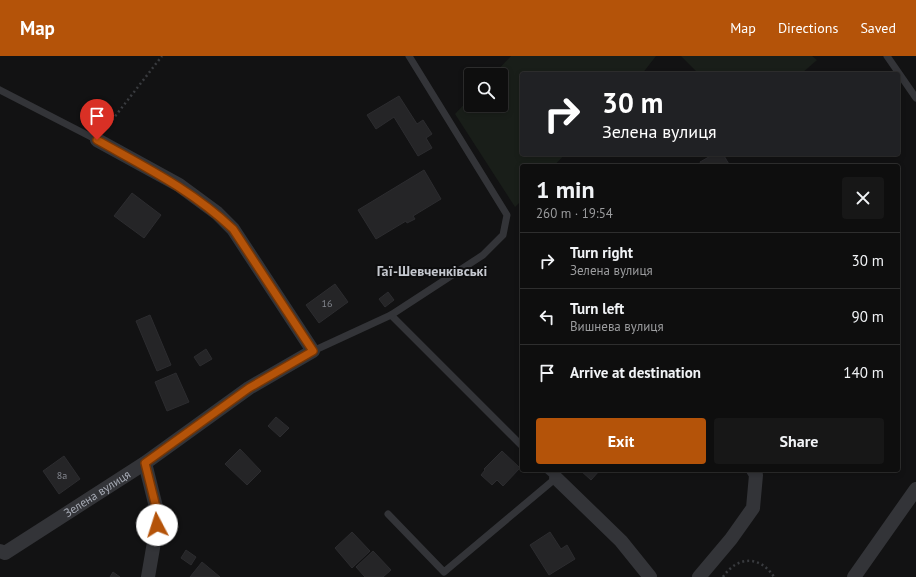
<!DOCTYPE html>
<html lang="en">
<head>
<meta charset="utf-8">
<style>
  :root { --surface:#0e0e0e; --page:#171717; --text:#f1f3f6; --muted:#9b9c9e; --line:#2e2e2e; --accent:#b45309 }
  body { margin:0; font-family:"PT Sans",sans-serif; background:var(--page); color:var(--text); height:100vh; display:flex; flex-direction:column; font-size:15px; white-space:nowrap }
  * { box-sizing:border-box; margin:0 }
  p { font-size:13px; color:var(--muted) }
  .icon { flex:none; width:22px; height:22px; fill:none; stroke:currentColor; stroke-width:2; stroke-linecap:round; stroke-linejoin:round }
  .map { position:relative; flex:1; overflow:hidden }
  .side { position:absolute; left:520px; top:108px; width:380px; height:308px; display:flex; flex-direction:column; background:var(--surface); border-radius:4px; box-shadow:0 2px 6px #0003,0 0 0 1px var(--line) }
  .side>* { flex:none }
  .guide { position:absolute; left:520px; top:16px; width:380px; height:84px; border-radius:4px; box-shadow:0 2px 6px #0003,0 0 0 1px var(--line); background:#202124; color:#fff; overflow:hidden }
  .fabs { position:absolute; left:464px; top:12px; display:grid; gap:8px }
  .fabs a { display:grid; place-items:center; width:44px; height:44px; border-radius:4px; background:var(--surface); box-shadow:0 2px 6px #0003,0 0 0 1px var(--line); font-size:20px }
  .pin { position:absolute; display:grid; place-items:center; width:34px; height:34px; color:#fff; margin:-41px -17px; border-radius:50% 50% 50% 0; rotate:-45deg; box-shadow:0 0 4px #0007 }
  .pin .icon { rotate:45deg }
  .me { position:absolute; width:44px; margin:-22px; rotate:355deg; stroke-linejoin:round; filter:drop-shadow(0 0 3px #0008) }
  .turn { display:flex; align-items:center; gap:14px; height:84px; padding:0 16px; font-size:18px }
  .turn .icon { width:52px; height:52px; stroke-width:2.5 }
  .turn b { display:block; font-size:28px; line-height:34px }
  .round { display:grid; place-items:center; flex:none; width:42px; height:42px; border-radius:4px; background:var(--page) }
  .headline { display:flex; align-items:center; justify-content:space-between; height:68px; padding:0 16px }
  h1 { font-size:24px; font-weight:800; line-height:30px }
  .action { display:flex; gap:8px; margin-top:auto; padding:8px 16px }
  .action a { flex:1; height:46px; border-radius:4px; background:var(--accent); color:#fff; font-size:16px; font-weight:800; line-height:46px; text-align:center }
  .action a+a { background:var(--page); color:var(--text) }
  ul { padding:0; list-style:none }
  li { display:flex; align-items:center; gap:12px; height:56px; padding:0 16px; border-top:1px solid var(--line) }
  li div { flex:1 }
  li b { display:block; font-size:15px }
  li em { font-style:normal }
  header { display:flex; align-items:center; gap:24px; box-sizing:border-box; height:56px; padding:0 20px; background:var(--accent); color:#fff }
  header strong { font-size:19px }
  nav { display:flex; gap:22px; margin-inline-start:auto; font-size:14px }
  .map>svg:first-child { display:block }
</style>
</head>
<body>
<header>
<strong>Map</strong>
<nav><a>Map</a><a>Directions</a><a>Saved</a></nav>
</header>
<div class="map">
<svg width="916" height="521" viewBox="0 0 916 521">
  <rect width="100%" height="100%" fill="#121213"/>
  <g fill="#191e19">
    <path d="M511,0H656L642,18H522V98H565L554,110H522V144L515,151L455,58L471,41V49H501V19H493Z"/>
    <path d="M681,0H812L817,4L801,18H699Z"/>
  </g>
  <g fill="#252527" stroke="#2c2c2f">
    <path d="M399,40L417,68L423,64L432,78L426,82L432,92L418,100L394,61L376,73L367,59Z"/>
    <path d="M714,98H723L730,110H702L700,106Z"/>
    <path d="M424,114L441,143L413,160L415,163L407,167L406,165L376,183L358,154Z"/>
    <path d="M132,137L161,159L144,182L114,160Z"/>
    <path d="M335,228L348,246L319,267L306,249Z"/>
    <path d="M388,236L394,244L385,251L379,243Z"/>
    <path d="M150,259L171,309L157,315L136,265Z"/>
    <path d="M206,293L212,303L200,310L194,301Z"/>
    <path d="M176,317L189,346L167,355L155,326Z"/>
    <path d="M276,361L289,372L280,381L268,370Z"/>
    <path d="M240,393L261,415L247,429L225,408Z"/>
    <path d="M502,395L520,412L503,430L497,424L492,429L481,419L485,414L484,413Z"/>
    <path d="M64,400L80,423L59,438L43,415Z"/>
    <path d="M580,414H600L591,424Z"/>
    <path d="M352,476L370,495L352,512L335,492Z"/>
    <path d="M550,476L561,493L567,489L575,503L549,519L530,489Z"/>
    <path d="M186,494L196,501L191,509L181,502Z"/>
    <path d="M373,495L391,514L383,521H365L356,511Z"/>
    <path d="M202,506L220,521H190Z"/>
    <path d="M113,516L120,521H110Z"/>
  </g>
  <g fill="none" stroke-linecap="round" stroke-linejoin="round">
    <g stroke="#393b3f" stroke-width="2.5" stroke-dasharray="2 3" stroke-linecap="butt">
      <path d="M106,72L162,0"/>
      <path d="M723,521C737,500 760,499 774,521"/>
    </g>
    <g stroke="#333438" stroke-width="7">
      <path d="M887,0L916,42"/>
      <path d="M0,34L97,84"/>
      <path d="M391,259L522,390"/>
      <path d="M313,295L391,259L483,199L503,179L507,159L409,0"/>
      <path d="M388,458L444,516L556,422L547,414"/>
    </g>
    <g stroke="#333438" stroke-width="14">
      <path d="M145,407L157,455L158,463L148,521"/>
      <path d="M556,422L621,485L650,521"/>
      <path id="s1" d="M0,495L5,497L145,407L249,332L313,295L233,173L217,157L179,129L97,84"/>
      <path d="M699,521L731,483L753,452L756,419L753,414"/>
      <path d="M854,521L916,433"/>
    </g>
  </g>
  <g fill="none" stroke-linecap="round" stroke-linejoin="round">
    <g stroke="#753606" stroke-width="10">
      <path id="route" d="M97,84C145,111 192,134 233,173L313,295L249,332L145,407L157,455V469"/>
    </g>
    <use href="#route" stroke="#b45309" stroke-width="7"/>
  </g>
  <g text-anchor="middle" stroke-width="4" stroke-linejoin="round" paint-order="stroke">
    <g font-size="10" fill="#84878f">
      <text x="327" y="251">16</text>
      <text x="62" y="423">8а</text>
    </g>
    <g font-size="12" fill="#a5a9b3" stroke="#0d0d0e">
      <text dy="4" stroke="none"><textPath href="#s1" startOffset="115">Зелена вулиця</textPath></text>
    </g>
    <g font-size="14" font-weight="bold" fill="#c5c8cf" stroke="#0d0d0e">
      <text x="432" y="220">Гаї-Шевченківські</text>
    </g>
  </g>
</svg>
<div class="fabs">
<a><svg class="icon" aria-label="search" viewBox="0 0 24 24"><circle cx="10" cy="10" r="6"/><path d="M15 15l6 6"/></svg></a>
</div>
<div class="pin" style="left:97px;top:84px;background:#d93025"><svg class="icon" aria-label="arrive" viewBox="0 0 24 24"><path d="M6 21V4h12l-3 4 3 4H6"/></svg></div>
<svg class="me" style="left:157px;top:469px" viewBox="-20 -20 40 40"><circle r="19" fill="#fff"/><path d="M0-13L10 11 0 6-10 11z" fill="#b45309"/></svg>
<div class="guide">
<div class="turn"><svg class="icon" aria-label="right" viewBox="0 0 24 24"><path d="M7 20v-9h11M14 6l5 5-5 5"/></svg><div><b>30 m</b>Зелена вулиця</div></div>
</div>
<section class="side">
<div class="headline"><div><h1>1 min</h1><p>260 m · 19:54</p></div><a class="round"><svg class="icon" aria-label="close" viewBox="0 0 24 24"><path d="M6 6l12 12M18 6L6 18"/></svg></a></div>
<ul>
<li><svg class="icon" aria-label="right" viewBox="0 0 24 24"><path d="M7 20v-9h11M14 6l5 5-5 5"/></svg><div><b>Turn right</b><p>Зелена вулиця</p></div><em>30 m</em></li>
<li><svg class="icon" aria-label="left" viewBox="0 0 24 24"><path d="M17 20v-9H6M10 6l-5 5 5 5"/></svg><div><b>Turn left</b><p>Вишнева вулиця</p></div><em>90 m</em></li>
<li><svg class="icon" aria-label="arrive" viewBox="0 0 24 24"><path d="M6 21V4h12l-3 4 3 4H6"/></svg><div><b>Arrive at destination</b></div><em>140 m</em></li>
</ul>
<div class="action"><a>Exit</a><a>Share</a></div>
</section>
</div>
</body>
</html>
